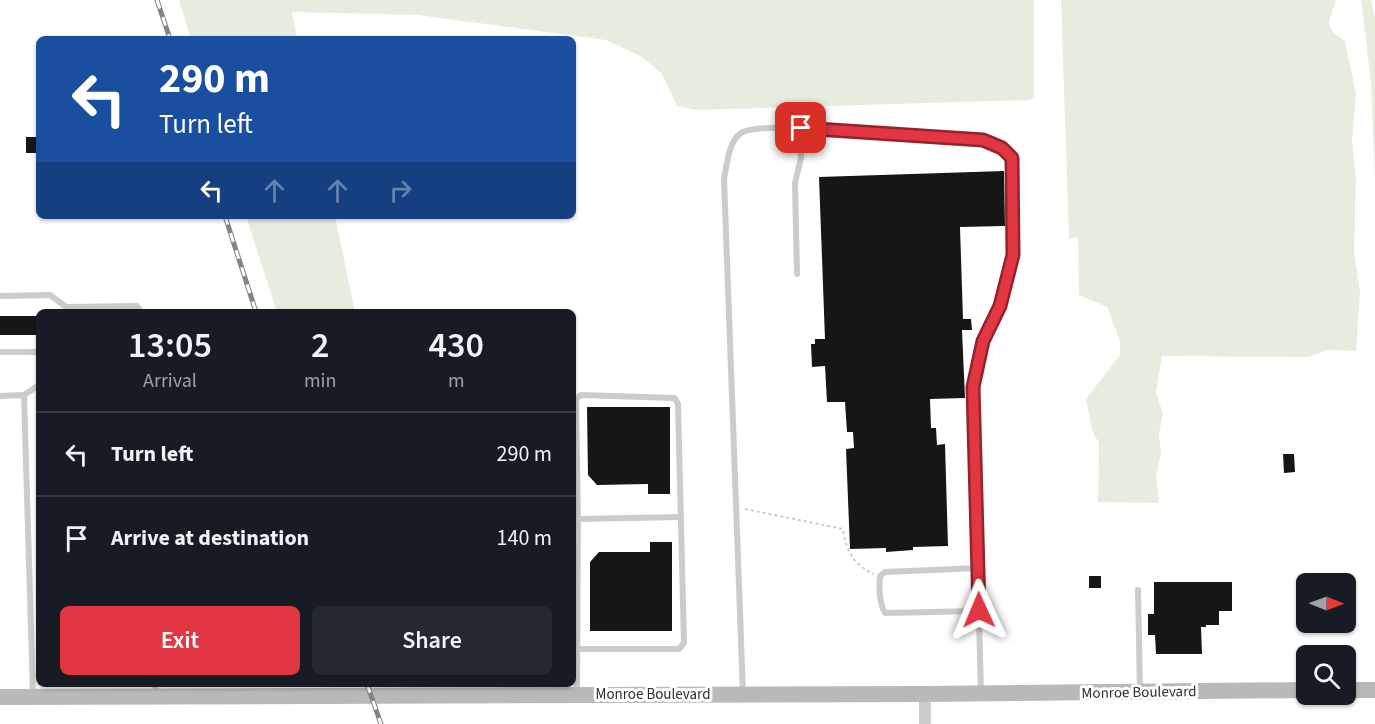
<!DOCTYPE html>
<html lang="en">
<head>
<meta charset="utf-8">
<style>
  :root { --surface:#171b24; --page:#242831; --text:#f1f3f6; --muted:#9ea1a6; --line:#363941; --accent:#e23643 }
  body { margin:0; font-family:"Source Sans 3",sans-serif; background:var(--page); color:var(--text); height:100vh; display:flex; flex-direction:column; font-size:22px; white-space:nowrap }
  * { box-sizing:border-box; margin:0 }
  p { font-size:20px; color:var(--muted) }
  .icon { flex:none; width:33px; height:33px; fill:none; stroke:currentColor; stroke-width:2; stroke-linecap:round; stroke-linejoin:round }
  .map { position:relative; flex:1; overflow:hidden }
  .drawer { position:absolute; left:36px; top:309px; width:540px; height:378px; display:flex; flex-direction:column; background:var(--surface); border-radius:9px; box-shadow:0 2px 4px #0004 }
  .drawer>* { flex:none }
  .banner { position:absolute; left:36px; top:36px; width:540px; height:183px; border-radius:9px; box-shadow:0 2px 4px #0004; background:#1a4fa0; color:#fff; overflow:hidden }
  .needle { width:39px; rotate:91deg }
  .buttons { position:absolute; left:1296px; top:573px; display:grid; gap:12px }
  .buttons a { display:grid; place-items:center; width:60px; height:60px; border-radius:9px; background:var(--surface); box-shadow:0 2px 4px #0004; font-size:30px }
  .pin { position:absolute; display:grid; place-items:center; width:51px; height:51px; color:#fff; margin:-26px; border-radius:12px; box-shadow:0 3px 9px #0006 }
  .me { position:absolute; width:66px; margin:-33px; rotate:359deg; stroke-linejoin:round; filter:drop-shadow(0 0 4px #0008) }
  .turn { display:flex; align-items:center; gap:21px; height:126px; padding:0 24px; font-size:27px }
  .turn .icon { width:78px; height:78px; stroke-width:2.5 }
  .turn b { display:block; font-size:42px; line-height:51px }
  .lanes { display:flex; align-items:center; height:57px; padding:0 24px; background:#0003; justify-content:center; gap:30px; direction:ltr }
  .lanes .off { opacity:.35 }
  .eta { display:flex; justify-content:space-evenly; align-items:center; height:102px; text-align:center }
  .eta b { font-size:36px; font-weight:600; line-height:42px }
  .primary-button { display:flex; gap:12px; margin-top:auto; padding:12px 24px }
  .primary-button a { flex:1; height:69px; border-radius:9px; background:var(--accent); color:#fff; font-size:24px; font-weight:600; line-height:69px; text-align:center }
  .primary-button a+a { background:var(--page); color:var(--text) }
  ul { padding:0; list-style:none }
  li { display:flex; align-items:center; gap:18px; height:84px; padding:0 24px; border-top:2px solid var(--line) }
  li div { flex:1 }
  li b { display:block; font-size:22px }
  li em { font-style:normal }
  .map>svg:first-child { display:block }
</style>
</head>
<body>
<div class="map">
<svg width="1375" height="724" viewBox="0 0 1375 724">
  <rect width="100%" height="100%" fill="#fff"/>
  <g fill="#e6ecde">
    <path d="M179,0H1034V97L1030,100L696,110L677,106L662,74L642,57L606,40L418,15L292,12L297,39H191Z"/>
    <path d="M1061,0H1336C1329,23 1322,26 1345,41L1356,94L1352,140L1356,178L1354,252L1360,292L1356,351L1327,350L1309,357L1162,356L1156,392L1163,414L1159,433L1161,453L1156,477L1159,500L1157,503L1098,502L1099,443L1092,430L1086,399L1120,355V341L1107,307L1079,295L1078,237L1069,239Z"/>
    <path d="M1361,0H1371L1375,18V182L1371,82Z"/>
    <path d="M246,216H335L355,312H277Z"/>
  </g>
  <g fill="#161616">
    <rect x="26" y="137" width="13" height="16"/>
    <path d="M1004,171L1005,226L960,227L963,319H971L972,330H962L965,398L930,399L931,428H936L937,445L945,444L948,546L913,547V550L886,552V548L850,549L846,449L854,448L853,432H847L845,402H827L825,366L812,367L811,344H815V339H825L819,177Z"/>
    <rect x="0" y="316" width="39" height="19"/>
    <path d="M587,407H670V494H648V484L597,485L588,475Z"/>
    <path d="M1283,454H1294L1295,472L1284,473Z"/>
    <path d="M650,542H672V631H590V562L599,552H650Z"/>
    <rect x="1089" y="576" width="12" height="12"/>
    <path d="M1154,582H1232V611H1219V625H1206V627H1201L1202,654H1156L1155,635H1148V614H1154Z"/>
  </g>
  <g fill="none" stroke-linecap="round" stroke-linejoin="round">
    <path stroke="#ccc" stroke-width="2" stroke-dasharray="3 3" stroke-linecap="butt" d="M745,509L843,529C846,550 853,565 874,574"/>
    <g stroke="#ccc" stroke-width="6">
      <path d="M797,274L795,183L801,158V127"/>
      <path d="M0,296L50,295L66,307L137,306L141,312"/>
      <path d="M0,352H39"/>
      <path d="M24,395L39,385"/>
      <path d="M0,396L24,395L33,696"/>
      <path d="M578,519L681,517"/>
      <path d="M978,568L885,572L880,576C879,588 879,603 885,613L979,611"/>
      <path d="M1138,590L1140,691"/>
      <path d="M155,684L156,696"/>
      <path d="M577,694L578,519L576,399L581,395L675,398L678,404L684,643L679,649H577"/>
      <path d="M743,694L724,179C727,165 728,142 741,133C763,118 946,138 983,140L1002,148L1012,158L1013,255L1000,306L983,341L973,387L981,693"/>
    </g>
    <path stroke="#ccc" stroke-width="12" d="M925,694V724"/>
    <g stroke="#b9b9b9" stroke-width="16">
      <path d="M1346,690H1375"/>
      <path d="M0,697L925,694L1306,690"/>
    </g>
    <g stroke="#848484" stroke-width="5">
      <g id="rail">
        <path d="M157,0L170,39"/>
        <path d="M225,216L256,312"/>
        <path d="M367,684L381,724"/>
      </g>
    </g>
    <use href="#rail" stroke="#fff" stroke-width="3" stroke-dasharray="9" stroke-linecap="butt"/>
  </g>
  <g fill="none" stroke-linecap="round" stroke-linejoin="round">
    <g stroke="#93232c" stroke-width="15">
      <path id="route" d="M801,128L983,140L1002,148L1012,158L1013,255L1000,306L983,341L973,387L979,610"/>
    </g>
    <use href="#route" stroke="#e23643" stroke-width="10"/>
  </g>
  <g text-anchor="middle" stroke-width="6" stroke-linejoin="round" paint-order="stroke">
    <g font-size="15" fill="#2f2f2f" stroke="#fff">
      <text transform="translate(1139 692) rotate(-1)" y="5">Monroe Boulevard</text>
      <text x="653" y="699">Monroe Boulevard</text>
    </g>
  </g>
</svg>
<div class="buttons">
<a><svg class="needle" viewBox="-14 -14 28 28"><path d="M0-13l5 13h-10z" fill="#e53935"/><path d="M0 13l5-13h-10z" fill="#9ea1a6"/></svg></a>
<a><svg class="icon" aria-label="search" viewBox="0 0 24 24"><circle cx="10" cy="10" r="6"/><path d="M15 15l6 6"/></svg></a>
</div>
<div class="pin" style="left:801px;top:128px;background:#d93025"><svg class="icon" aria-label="arrive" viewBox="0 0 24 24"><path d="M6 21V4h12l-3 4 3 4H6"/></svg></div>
<svg class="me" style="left:979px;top:610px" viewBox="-20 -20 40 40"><path d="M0-17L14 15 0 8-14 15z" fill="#e23643" stroke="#fff" stroke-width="4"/></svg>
<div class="banner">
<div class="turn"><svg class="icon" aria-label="left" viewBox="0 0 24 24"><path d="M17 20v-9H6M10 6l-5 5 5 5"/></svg><div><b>290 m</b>Turn left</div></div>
<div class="lanes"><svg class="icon" aria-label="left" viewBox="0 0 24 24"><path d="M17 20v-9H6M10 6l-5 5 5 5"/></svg><svg class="icon off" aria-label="ahead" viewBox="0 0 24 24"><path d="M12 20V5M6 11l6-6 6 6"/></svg><svg class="icon off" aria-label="ahead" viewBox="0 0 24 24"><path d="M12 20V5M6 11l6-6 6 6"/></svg><svg class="icon off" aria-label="right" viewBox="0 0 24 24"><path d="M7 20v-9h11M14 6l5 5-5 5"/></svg></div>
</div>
<section class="drawer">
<div class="eta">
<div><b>13:05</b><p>Arrival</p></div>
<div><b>2</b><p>min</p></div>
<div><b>430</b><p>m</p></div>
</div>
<ul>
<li><svg class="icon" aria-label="left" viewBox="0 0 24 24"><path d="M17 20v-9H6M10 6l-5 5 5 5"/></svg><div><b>Turn left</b></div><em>290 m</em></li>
<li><svg class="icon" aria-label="arrive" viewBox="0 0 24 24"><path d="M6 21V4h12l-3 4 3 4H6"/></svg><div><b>Arrive at destination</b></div><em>140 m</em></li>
</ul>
<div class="primary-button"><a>Exit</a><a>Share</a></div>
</section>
</div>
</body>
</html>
